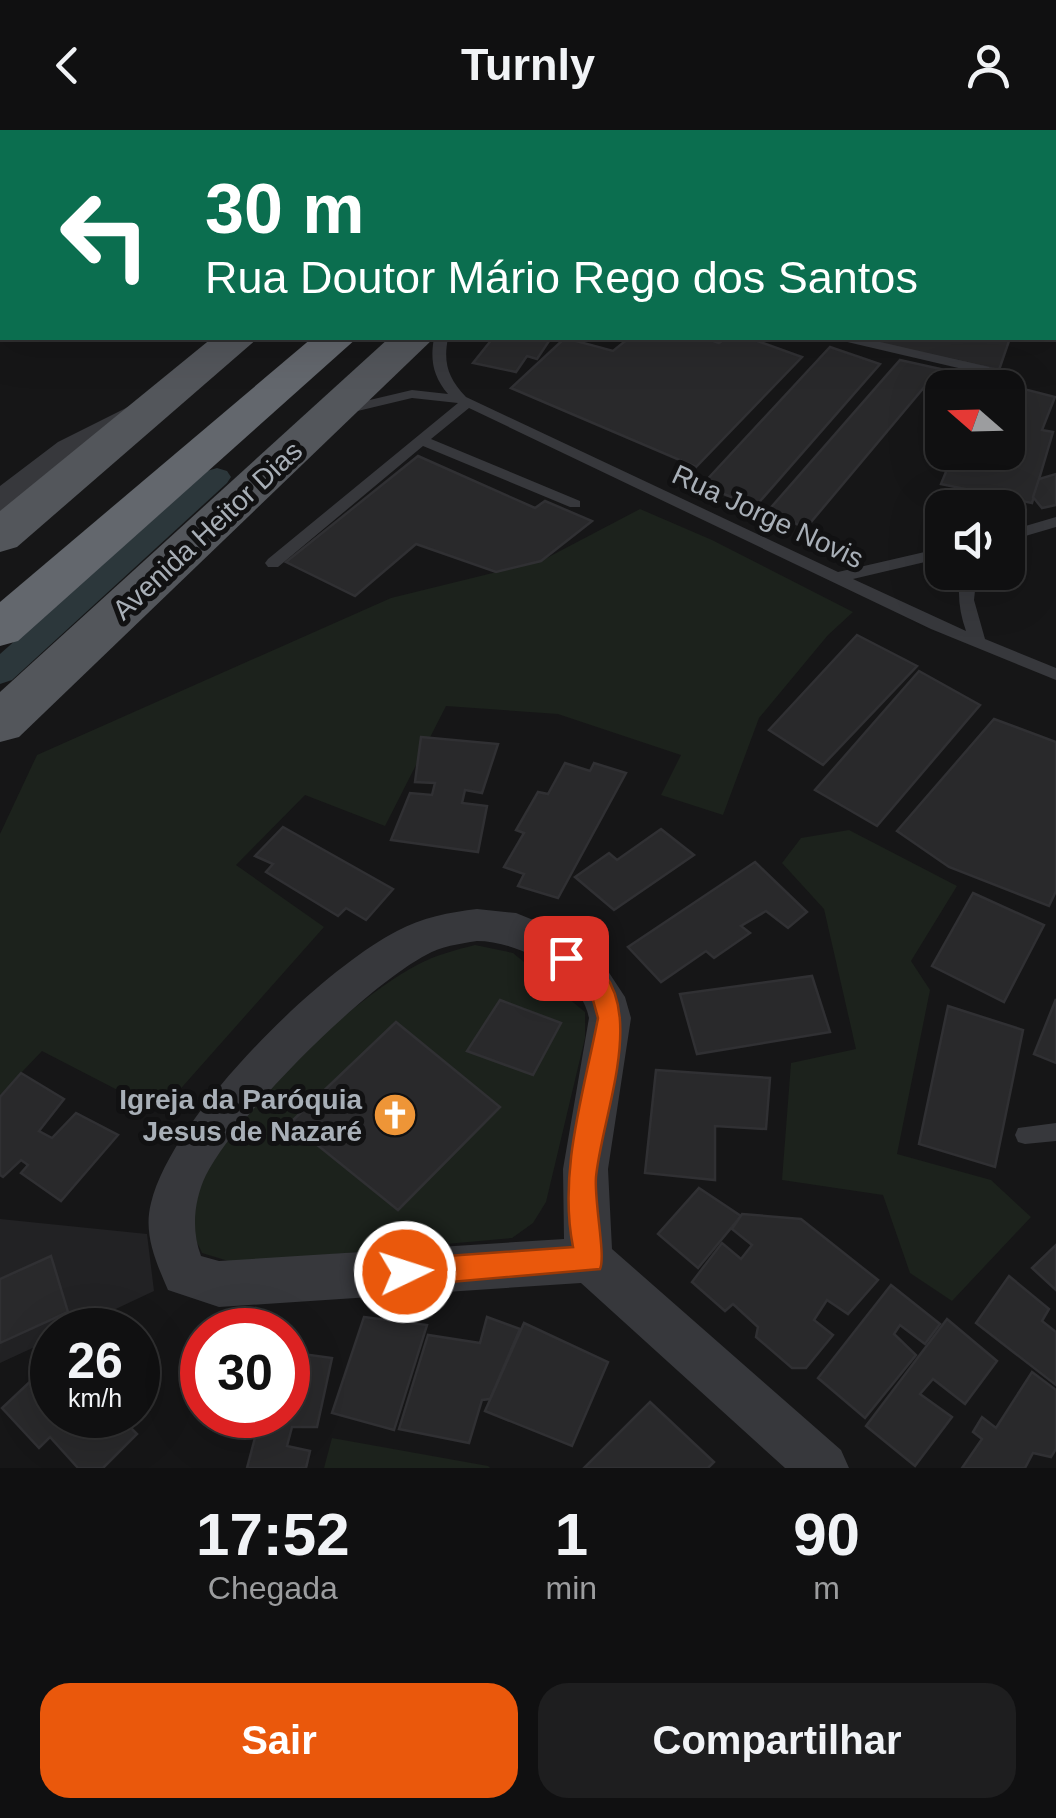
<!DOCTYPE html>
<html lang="pt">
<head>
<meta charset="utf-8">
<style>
  :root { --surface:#101011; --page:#1e1e1f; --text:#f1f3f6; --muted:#9c9d9f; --line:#303031; --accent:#ea580c }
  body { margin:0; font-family:Arial,sans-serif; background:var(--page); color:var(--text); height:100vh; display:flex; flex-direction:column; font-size:38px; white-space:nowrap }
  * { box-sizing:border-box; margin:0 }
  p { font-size:32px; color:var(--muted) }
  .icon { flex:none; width:55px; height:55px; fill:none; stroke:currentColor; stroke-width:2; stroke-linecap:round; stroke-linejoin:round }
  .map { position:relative; height:1338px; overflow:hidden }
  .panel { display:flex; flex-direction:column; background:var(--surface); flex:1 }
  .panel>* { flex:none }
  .banner { position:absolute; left:0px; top:0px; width:1058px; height:210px; box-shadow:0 10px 40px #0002,0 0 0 2px var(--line); background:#0b6e4f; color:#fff; overflow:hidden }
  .needle { width:65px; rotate:290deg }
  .tools { position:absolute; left:925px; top:240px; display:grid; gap:20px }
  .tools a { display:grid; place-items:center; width:100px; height:100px; border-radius:20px; background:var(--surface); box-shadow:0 10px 40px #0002,0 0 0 2px var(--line); font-size:50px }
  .speed { position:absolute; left:30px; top:1178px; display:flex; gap:20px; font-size:50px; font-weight:700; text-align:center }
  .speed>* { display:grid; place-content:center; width:130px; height:130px; border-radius:50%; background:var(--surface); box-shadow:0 10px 40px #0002,0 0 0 2px var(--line); line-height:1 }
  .speed small { font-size:25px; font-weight:400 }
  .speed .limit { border:15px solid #d22; background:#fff; color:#111 }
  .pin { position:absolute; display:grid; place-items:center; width:85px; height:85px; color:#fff; margin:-42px; border-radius:20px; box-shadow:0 5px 15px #0006 }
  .me { position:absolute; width:110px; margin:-55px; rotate:86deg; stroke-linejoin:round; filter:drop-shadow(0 0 8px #0008) }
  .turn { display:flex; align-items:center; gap:35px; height:210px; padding:0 40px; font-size:45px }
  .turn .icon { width:130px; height:130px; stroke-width:2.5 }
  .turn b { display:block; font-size:70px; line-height:85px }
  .eta { display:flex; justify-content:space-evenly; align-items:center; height:170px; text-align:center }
  .eta b { font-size:60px; font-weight:800; line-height:70px }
  .action { display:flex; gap:20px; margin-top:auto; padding:20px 40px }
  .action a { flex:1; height:115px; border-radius:30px; background:var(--accent); color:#fff; font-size:40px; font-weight:800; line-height:115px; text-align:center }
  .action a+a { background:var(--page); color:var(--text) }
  header { display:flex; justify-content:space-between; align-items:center; height:130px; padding:0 40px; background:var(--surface); font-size:45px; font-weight:800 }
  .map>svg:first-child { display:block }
</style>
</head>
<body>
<header><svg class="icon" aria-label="back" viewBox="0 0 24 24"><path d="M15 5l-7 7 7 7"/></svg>Turnly<svg class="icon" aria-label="person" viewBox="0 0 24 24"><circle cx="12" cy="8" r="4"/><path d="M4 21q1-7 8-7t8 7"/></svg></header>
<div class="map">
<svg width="1056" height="1338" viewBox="0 0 1056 1338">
  <rect width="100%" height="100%" fill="#161617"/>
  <path fill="#222224" d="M0,1089L147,1104L154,1161L71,1200H52V1209L0,1233Z"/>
  <g fill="#1c221c">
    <path d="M640,379L712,410L853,482L828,505L759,588L723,685L661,665L681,625L558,584L446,576L385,696L305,665L236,735L324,797L160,982L42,921L0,965V704L37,625L391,468L541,431Z"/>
    <path d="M849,700L957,756L911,831L930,860L897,1024L991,1050L1031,1087L952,1171L910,1143L883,1065L782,1050L791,933L856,919L824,779L782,733L801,708Z"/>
    <path d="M475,815L513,823L585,882V908L546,1072L533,1093L512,1108L235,1133L202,1123C199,1115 191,1104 191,1095C191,1013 348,871 417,835C436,825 455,820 475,815Z"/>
    <path d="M332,1308L488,1336L490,1338H324Z"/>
  </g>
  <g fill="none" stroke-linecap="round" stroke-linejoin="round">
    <path fill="#2c373b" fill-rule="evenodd" d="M217,338L227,341L231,347L227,353L12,550L0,554V524L207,341Z"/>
  </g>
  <g fill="#29292b" stroke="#303033" stroke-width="2.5">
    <path d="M493,208H551L537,229L527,226L516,242L473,233Z"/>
    <path d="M565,208L613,221L629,208H705L719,213L726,208H749L802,227L696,337L511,258Z"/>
    <path d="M849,208H1010L999,240Z"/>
    <path d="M830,217L880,234L755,377L702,355Z"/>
    <path d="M900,230L985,249L982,258L926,255L806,398L767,382Z"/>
    <path d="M985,249L1055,267L1042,300L1053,302L1032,373L941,354L954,322H1008V258H982Z"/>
    <path d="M418,326L535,378L545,371L592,391L541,431L496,442L416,414L355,466L286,432Z"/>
    <path d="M1056,344V375L1042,378L1033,367L1039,349Z"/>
    <path d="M857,505L917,536L823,635L769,600Z"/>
    <path d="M919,541L980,575L877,696L815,660Z"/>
    <path d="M994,589L1056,612V761L1049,776L949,737L897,701Z"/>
    <path d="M421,607L498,614L482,663L465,660L462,673L487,676L478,722L391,710L410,663L432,665L435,653L415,652Z"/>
    <path d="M565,633L590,641L594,633L626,643L558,768L518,756L524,744L504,737L524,703L516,700L538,662L548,664Z"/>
    <path d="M283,697L393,759L366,790L346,778L338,786L266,742L273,734L255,726Z"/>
    <path d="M661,699L694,725L614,780L575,747L609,723L617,730Z"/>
    <path d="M755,732L807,782L788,798L766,781L741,796L750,803L714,828L706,821L661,852L628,817Z"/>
    <path d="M973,763L1044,795L1004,872L932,836Z"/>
    <path d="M812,846L830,902L697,924L680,864Z"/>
    <path d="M1056,869V933L1034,924Z"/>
    <path d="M500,870L561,893L533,945L467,921Z"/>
    <path d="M948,876L1023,900L995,1037L919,1014Z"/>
    <path d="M396,892L500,977L398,1080L290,993Z"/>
    <path d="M656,940L770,948L766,999L715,996V1050L645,1043Z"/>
    <path d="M21,943L64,969L39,1001L52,1008L76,983L118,1005L61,1071L21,1043L28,1035L21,1030L3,1047L0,1045V967Z"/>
    <path d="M699,1058L741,1086L698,1138L658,1104Z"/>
    <path d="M742,1084L801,1089L878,1150L848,1184L827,1170L814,1190L833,1205L806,1238H792L756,1207L758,1197L733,1174L725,1181L692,1152L722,1113L741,1129L752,1115L732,1099Z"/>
    <path d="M1056,1115V1160L1032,1138Z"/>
    <path d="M51,1126L68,1182L0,1213V1149Z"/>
    <path d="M1009,1146L1049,1179L1042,1191L1056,1202V1255L976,1193Z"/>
    <path d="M891,1155L940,1194L925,1214L900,1195L894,1204L916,1225L865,1288L818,1248Z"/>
    <path d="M364,1187L427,1195L394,1300L332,1283Z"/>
    <path d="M487,1187L520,1199L490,1269L482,1270L469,1313L399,1299L428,1205L480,1213Z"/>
    <path d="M947,1189L997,1231L965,1274L933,1249L920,1264L952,1287L915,1336L866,1296Z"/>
    <path d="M524,1193L608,1232L572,1316L485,1281Z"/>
    <path d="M288,1222L332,1228L317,1297H292L287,1316L310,1321L306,1338H247L261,1285H288Z"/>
    <path d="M52,1231V1285H118L137,1304L103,1338H78L50,1307L39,1318L2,1278Z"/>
    <path d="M1032,1242L1056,1260V1319L1051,1327L1033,1323L1025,1338H962L982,1309L973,1302L982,1287L996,1298Z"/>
    <path d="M650,1272L714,1332L708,1338H584Z"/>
  </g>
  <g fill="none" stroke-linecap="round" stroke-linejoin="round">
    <g fill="#37383c" fill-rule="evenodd">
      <path d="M662,0H685L687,2H665Z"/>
      <path d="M434,208H448C443,233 448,248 466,267L838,442L942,418V428L853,449L966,501C959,481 957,463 961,442H977L974,470L985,509L1056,538V550L931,499L469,278L431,309L580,371V377H570L423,316L278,437H268L265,433L268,429L458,273L412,268L345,284L338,280L340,277L412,260L448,264C433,246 430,230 434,208Z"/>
      <path d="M841,208H863L989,237L991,240L984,244L843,211Z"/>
      <path d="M1056,387V397L1008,411V401Z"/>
      <path d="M1056,993V1011L1025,1014L1018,1012L1015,1005L1018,998Z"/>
    </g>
    <g fill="#37383c" fill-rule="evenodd">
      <path d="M61,0H87L88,2H63Z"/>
      <path d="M333,0H362L363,2H335Z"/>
      <path d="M134,274L149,283L144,289L80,326L11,379L0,382V356L58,312Z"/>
      <path d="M477,779L516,783L553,798L602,832L625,867L631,888L608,1039L612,1119L841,1320L849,1338H785L581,1153L219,1177L168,1160C156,1132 143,1104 151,1073C172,986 318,842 397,801C421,788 450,782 477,779ZM477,811C519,811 581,844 589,888L563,1039L564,1109L219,1131L201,1126C191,1100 194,1070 206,1045C238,983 364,858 426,825C441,816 459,814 477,811Z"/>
    </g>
    <g stroke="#45484c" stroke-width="52">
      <path d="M446,2L448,0"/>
      <path d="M632,2L634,0"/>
    </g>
    <g fill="#53565b" fill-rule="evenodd">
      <path d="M212,208H258L17,417L0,422V381Z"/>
      <path d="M389,208H434L19,607L0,612V562Z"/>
    </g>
    <path fill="#63676d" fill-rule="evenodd" d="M312,208H357L18,511L0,516V472Z"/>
  </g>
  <path fill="#ea580c" stroke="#983908" stroke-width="2.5" d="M566,817C662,850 603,975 596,1047C594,1072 606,1126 600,1139L405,1156L395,1152L390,1142L395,1133L405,1129L573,1117C558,1042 584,962 598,888L591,863L553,828Z"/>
  <defs>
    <g id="church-disc" transform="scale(2.25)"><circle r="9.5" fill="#ee9537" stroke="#111112"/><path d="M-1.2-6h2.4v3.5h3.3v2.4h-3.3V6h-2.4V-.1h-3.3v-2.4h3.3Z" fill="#fff"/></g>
  </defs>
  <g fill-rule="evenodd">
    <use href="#church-disc" x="395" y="985"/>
  </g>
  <g text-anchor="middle" stroke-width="10" stroke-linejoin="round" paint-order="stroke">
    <g font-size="28" fill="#a8afb7" stroke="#111112">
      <text transform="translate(768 386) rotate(25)" y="10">Rua Jorge Novis</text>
      <text transform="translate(207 400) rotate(-43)" y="10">Avenida Heitor Dias</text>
    </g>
    <g font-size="28" font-weight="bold" fill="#a8afb7" stroke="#111112" text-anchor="end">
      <text x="362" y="979">Igreja da Paróquia<tspan x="362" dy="32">Jesus de Nazaré</tspan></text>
    </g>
  </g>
</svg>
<div class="tools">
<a><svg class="needle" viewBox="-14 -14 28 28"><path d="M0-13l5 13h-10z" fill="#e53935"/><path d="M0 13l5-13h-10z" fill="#9c9d9f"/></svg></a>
<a><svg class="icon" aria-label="sound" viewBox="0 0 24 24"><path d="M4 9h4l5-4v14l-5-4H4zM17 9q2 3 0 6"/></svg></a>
</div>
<div class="speed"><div>26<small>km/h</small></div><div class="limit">30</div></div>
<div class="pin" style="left:566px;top:828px;background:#d93025"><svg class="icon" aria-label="arrive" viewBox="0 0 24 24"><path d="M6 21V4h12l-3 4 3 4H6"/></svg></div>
<svg class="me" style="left:405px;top:1142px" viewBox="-20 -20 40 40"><circle r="17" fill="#ea580c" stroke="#fff" stroke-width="3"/><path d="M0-11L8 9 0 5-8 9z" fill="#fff"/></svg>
<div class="banner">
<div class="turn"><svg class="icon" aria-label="left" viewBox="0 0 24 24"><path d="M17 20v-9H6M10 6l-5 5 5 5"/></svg><div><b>30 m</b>Rua Doutor Mário Rego dos Santos</div></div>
</div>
</div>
<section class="panel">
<div class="eta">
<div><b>17:52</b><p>Chegada</p></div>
<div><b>1</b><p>min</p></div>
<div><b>90</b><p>m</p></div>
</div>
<div class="action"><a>Sair</a><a>Compartilhar</a></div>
</section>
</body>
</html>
